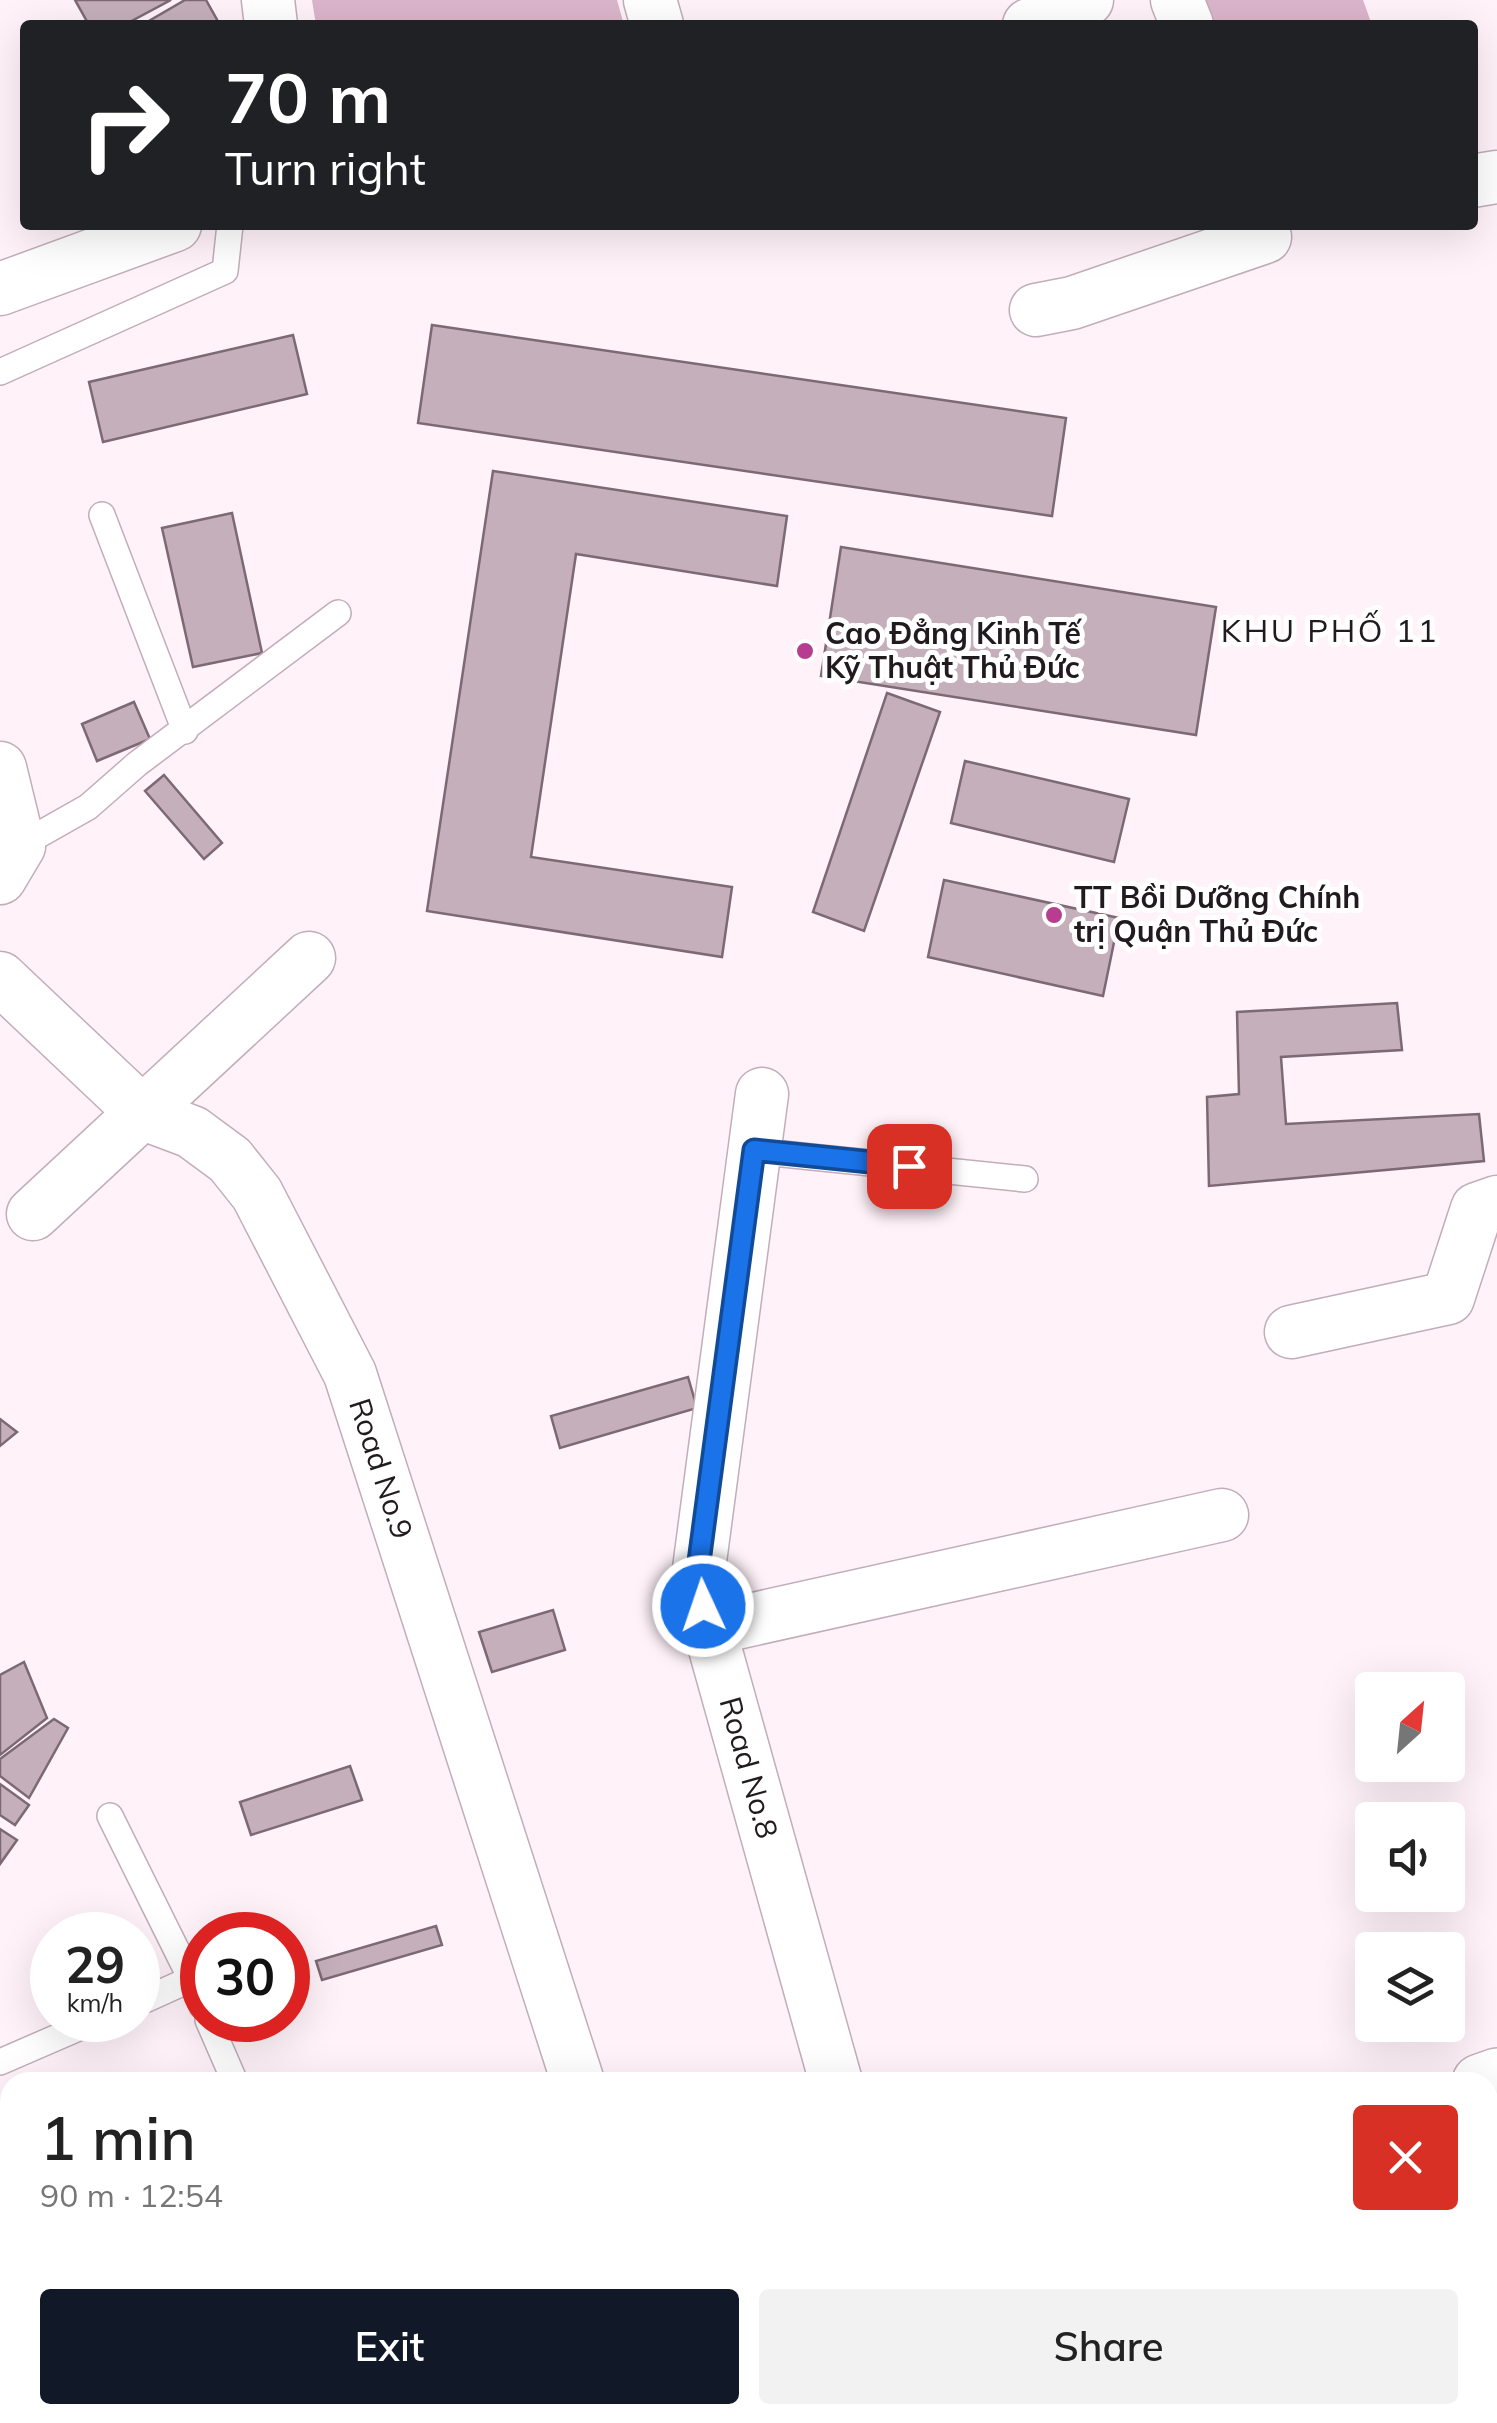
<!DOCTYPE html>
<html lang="en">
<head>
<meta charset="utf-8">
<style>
  :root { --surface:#fff; --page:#f2f2f2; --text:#222; --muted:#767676; --accent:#111827 }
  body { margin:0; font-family:Mulish,sans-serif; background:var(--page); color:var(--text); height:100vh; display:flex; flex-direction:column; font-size:38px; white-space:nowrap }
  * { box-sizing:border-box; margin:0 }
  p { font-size:32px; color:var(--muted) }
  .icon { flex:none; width:55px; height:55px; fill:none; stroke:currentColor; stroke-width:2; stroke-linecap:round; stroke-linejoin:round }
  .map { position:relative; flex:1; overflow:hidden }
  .sheet { position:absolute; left:0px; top:2072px; width:1498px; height:352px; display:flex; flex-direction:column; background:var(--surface); border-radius:30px 30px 0 0; box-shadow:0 10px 40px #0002 }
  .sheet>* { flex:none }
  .guide { position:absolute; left:20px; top:20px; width:1458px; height:210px; border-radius:10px; box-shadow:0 10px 40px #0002; background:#202124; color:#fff; overflow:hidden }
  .needle { width:65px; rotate:27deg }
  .fabs { position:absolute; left:1355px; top:1672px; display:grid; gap:20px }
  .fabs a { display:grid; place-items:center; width:110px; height:110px; border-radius:10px; background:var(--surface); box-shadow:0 10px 40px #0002; font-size:50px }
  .speed { position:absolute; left:30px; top:1912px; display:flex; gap:20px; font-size:50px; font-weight:700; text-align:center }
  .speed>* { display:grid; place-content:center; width:130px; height:130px; border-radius:50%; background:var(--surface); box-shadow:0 10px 40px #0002; line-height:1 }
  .speed small { font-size:25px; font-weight:400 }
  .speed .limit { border:15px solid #d22; background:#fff; color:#111 }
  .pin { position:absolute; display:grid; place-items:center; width:85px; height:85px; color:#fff; margin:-42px; border-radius:20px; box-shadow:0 5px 15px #0006 }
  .me { position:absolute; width:110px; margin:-55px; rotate:357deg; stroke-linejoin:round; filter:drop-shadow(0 0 8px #0008) }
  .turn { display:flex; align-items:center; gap:35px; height:210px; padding:0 40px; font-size:45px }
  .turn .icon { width:130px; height:130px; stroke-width:2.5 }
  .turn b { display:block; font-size:70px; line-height:85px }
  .round { display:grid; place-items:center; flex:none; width:105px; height:105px; border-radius:10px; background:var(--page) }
  .overview { display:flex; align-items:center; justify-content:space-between; height:170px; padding:0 40px }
  h1 { font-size:60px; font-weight:600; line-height:75px }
  .action { display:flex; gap:20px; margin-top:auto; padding:20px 40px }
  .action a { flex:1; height:115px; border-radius:10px; background:var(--accent); color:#fff; font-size:40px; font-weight:600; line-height:115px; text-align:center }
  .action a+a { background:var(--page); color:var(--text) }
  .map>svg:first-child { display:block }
</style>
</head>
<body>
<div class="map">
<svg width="1497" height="2423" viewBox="0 0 1497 2423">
  <rect width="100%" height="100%" fill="#fff2f9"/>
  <g fill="#dbb5cb">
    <path d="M312,0H617L624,25H316Z"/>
    <path d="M1194,0H1363L1372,25H1202Z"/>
  </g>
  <g fill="#c4afbb" stroke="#7c6974" stroke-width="2.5">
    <path d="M75,0H171L124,25H89Z"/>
    <path d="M185,0H206L220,25H142Z"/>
    <path d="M432,325L1066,418L1052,516L418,423Z"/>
    <path d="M293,335L307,394L103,442L89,382Z"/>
    <path d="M493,471L787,516L777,586L576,554L531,857L732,887L722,957L427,911Z"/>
    <path d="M232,513L262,653L193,667L162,528Z"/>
    <path d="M841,547L1216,607L1196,735L821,676Z"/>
    <path d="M887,693L940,712L864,931L813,912Z"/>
    <path d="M134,702L150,739L97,761L82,724Z"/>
    <path d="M965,761L1129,799L1114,862L951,823Z"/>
    <path d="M164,775L222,843L204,859L145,791Z"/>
    <path d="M944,880L1119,918L1103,996L928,957Z"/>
    <path d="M1397,1003L1402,1050L1281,1057L1286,1124L1479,1114L1484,1161L1209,1186L1207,1097L1239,1094L1237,1012Z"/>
    <path d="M688,1377L697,1408L560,1448L551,1416Z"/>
    <path d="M0,1419L17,1432L0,1446Z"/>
    <path d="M553,1610L565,1650L492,1672L479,1632Z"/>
    <path d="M24,1662L47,1718L0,1755V1675Z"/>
    <path d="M54,1719L68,1728L29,1798L0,1776V1759Z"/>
    <path d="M350,1766L362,1800L251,1835L240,1802Z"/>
    <path d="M0,1784L29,1805L15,1825L0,1815Z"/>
    <path d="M0,1829L17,1840L0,1864Z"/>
    <path d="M436,1926L442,1945L322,1980L316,1961Z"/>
    <path d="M1488,2309L1497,2310V2423H1418L1419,2415H1488Z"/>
    <path d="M0,2400L10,2415L16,2423H0Z"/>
  </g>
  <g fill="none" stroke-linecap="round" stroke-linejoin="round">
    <g stroke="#c2adb9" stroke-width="28">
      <g id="lane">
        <path d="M0,372L225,271L230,225"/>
        <path d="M102,515L185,731"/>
        <path d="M19,846L88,807L137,764L338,613"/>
        <path d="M754,1151L1025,1179"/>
        <path d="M110,1816L191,1979"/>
        <path d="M138,2003L191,1979L202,2006"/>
        <path d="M208,2020L235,2082"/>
        <path d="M0,2062L97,2020"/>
        <path d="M1488,2279L1497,2272"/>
        <path d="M255,2415L258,2423"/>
        <path d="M1283,2423L1294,2415"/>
      </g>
    </g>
    <g stroke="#c2adb9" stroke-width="55">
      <g id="street">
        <path d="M268,0L271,25"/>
        <path d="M650,0L657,25"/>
        <path d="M1177,0L1187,25"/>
        <path d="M1029,25L1087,0"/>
        <path d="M1472,181L1497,177"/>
        <path d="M0,289L175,225"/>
        <path d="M1036,310L1072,303L1265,237"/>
        <path d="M0,768L19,846L0,878"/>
        <path id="s1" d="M0,978L144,1114L192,1132L230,1160L257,1194L350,1374L578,2082"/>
        <path id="s2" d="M762,1094L697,1584L836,2082"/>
        <path d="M33,1214L309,958"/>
        <path d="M1291,1332L1448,1298L1477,1209L1497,1202"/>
        <path d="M709,1629L1222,1515"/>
      </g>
    </g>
    <g stroke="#c2adb9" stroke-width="58">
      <g id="secondary">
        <path d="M1480,2082L1497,2076"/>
        <path d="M599,2423L619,2415"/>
      </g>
    </g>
    <use href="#lane" stroke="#fff" stroke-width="25"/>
    <use href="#street" stroke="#fff" stroke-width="52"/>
    <use href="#secondary" stroke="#fff" stroke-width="55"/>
  </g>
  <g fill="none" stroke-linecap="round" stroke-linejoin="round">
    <g stroke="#114b97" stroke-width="25">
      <path id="route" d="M703,1606L696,1584L754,1150L909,1166"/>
    </g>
    <use href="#route" stroke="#1a73e8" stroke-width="18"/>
  </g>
  <g fill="#b73d90" stroke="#fff" stroke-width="4">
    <circle cx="805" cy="651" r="10"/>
    <circle cx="1054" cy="915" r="10"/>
  </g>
  <g text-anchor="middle" stroke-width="10" stroke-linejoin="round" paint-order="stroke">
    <g font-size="30" font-weight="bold" fill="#211a1e" stroke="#fff" text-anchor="start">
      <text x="825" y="644">Cao Đẳng Kinh Tế<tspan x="825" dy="34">Kỹ Thuật Thủ Đức</tspan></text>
      <text x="1074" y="908">TT Bồi Dưỡng Chính<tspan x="1074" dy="34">trị Quận Thủ Đức</tspan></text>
    </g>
    <g font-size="30" fill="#211a1e" stroke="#fff">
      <text dy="10" stroke="none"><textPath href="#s1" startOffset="642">Road No.9</textPath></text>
      <text dy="10" stroke="none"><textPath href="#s2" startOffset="685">Road No.8</textPath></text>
    </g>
    <g font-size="32" letter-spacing="2.5" fill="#211a1e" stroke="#fff">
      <text x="1330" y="642">KHU PHỐ 11</text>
    </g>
  </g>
</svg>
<div class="fabs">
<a><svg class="needle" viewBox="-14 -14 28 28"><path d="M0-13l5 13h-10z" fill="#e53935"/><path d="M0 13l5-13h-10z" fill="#767676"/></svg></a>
<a><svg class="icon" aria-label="sound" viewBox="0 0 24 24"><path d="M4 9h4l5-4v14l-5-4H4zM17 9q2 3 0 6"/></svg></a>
<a><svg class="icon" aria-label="layers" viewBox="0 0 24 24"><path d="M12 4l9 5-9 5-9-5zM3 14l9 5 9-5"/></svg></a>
</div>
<div class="speed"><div>29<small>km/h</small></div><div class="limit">30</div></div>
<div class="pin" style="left:909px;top:1166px;background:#d93025"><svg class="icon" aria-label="arrive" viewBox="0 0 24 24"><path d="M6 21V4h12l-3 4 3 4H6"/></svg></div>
<svg class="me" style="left:703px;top:1606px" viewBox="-20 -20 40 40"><circle r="17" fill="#1a73e8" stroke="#fff" stroke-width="3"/><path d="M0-11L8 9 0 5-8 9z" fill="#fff"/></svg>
<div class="guide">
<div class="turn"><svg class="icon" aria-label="right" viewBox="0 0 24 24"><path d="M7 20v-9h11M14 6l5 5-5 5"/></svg><div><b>70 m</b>Turn right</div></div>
</div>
<section class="sheet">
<div class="overview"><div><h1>1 min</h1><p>90 m · 12:54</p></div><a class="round" style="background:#d93025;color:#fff"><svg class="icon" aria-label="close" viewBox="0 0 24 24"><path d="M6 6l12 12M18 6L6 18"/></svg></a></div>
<div class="action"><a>Exit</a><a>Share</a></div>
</section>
</div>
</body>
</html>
